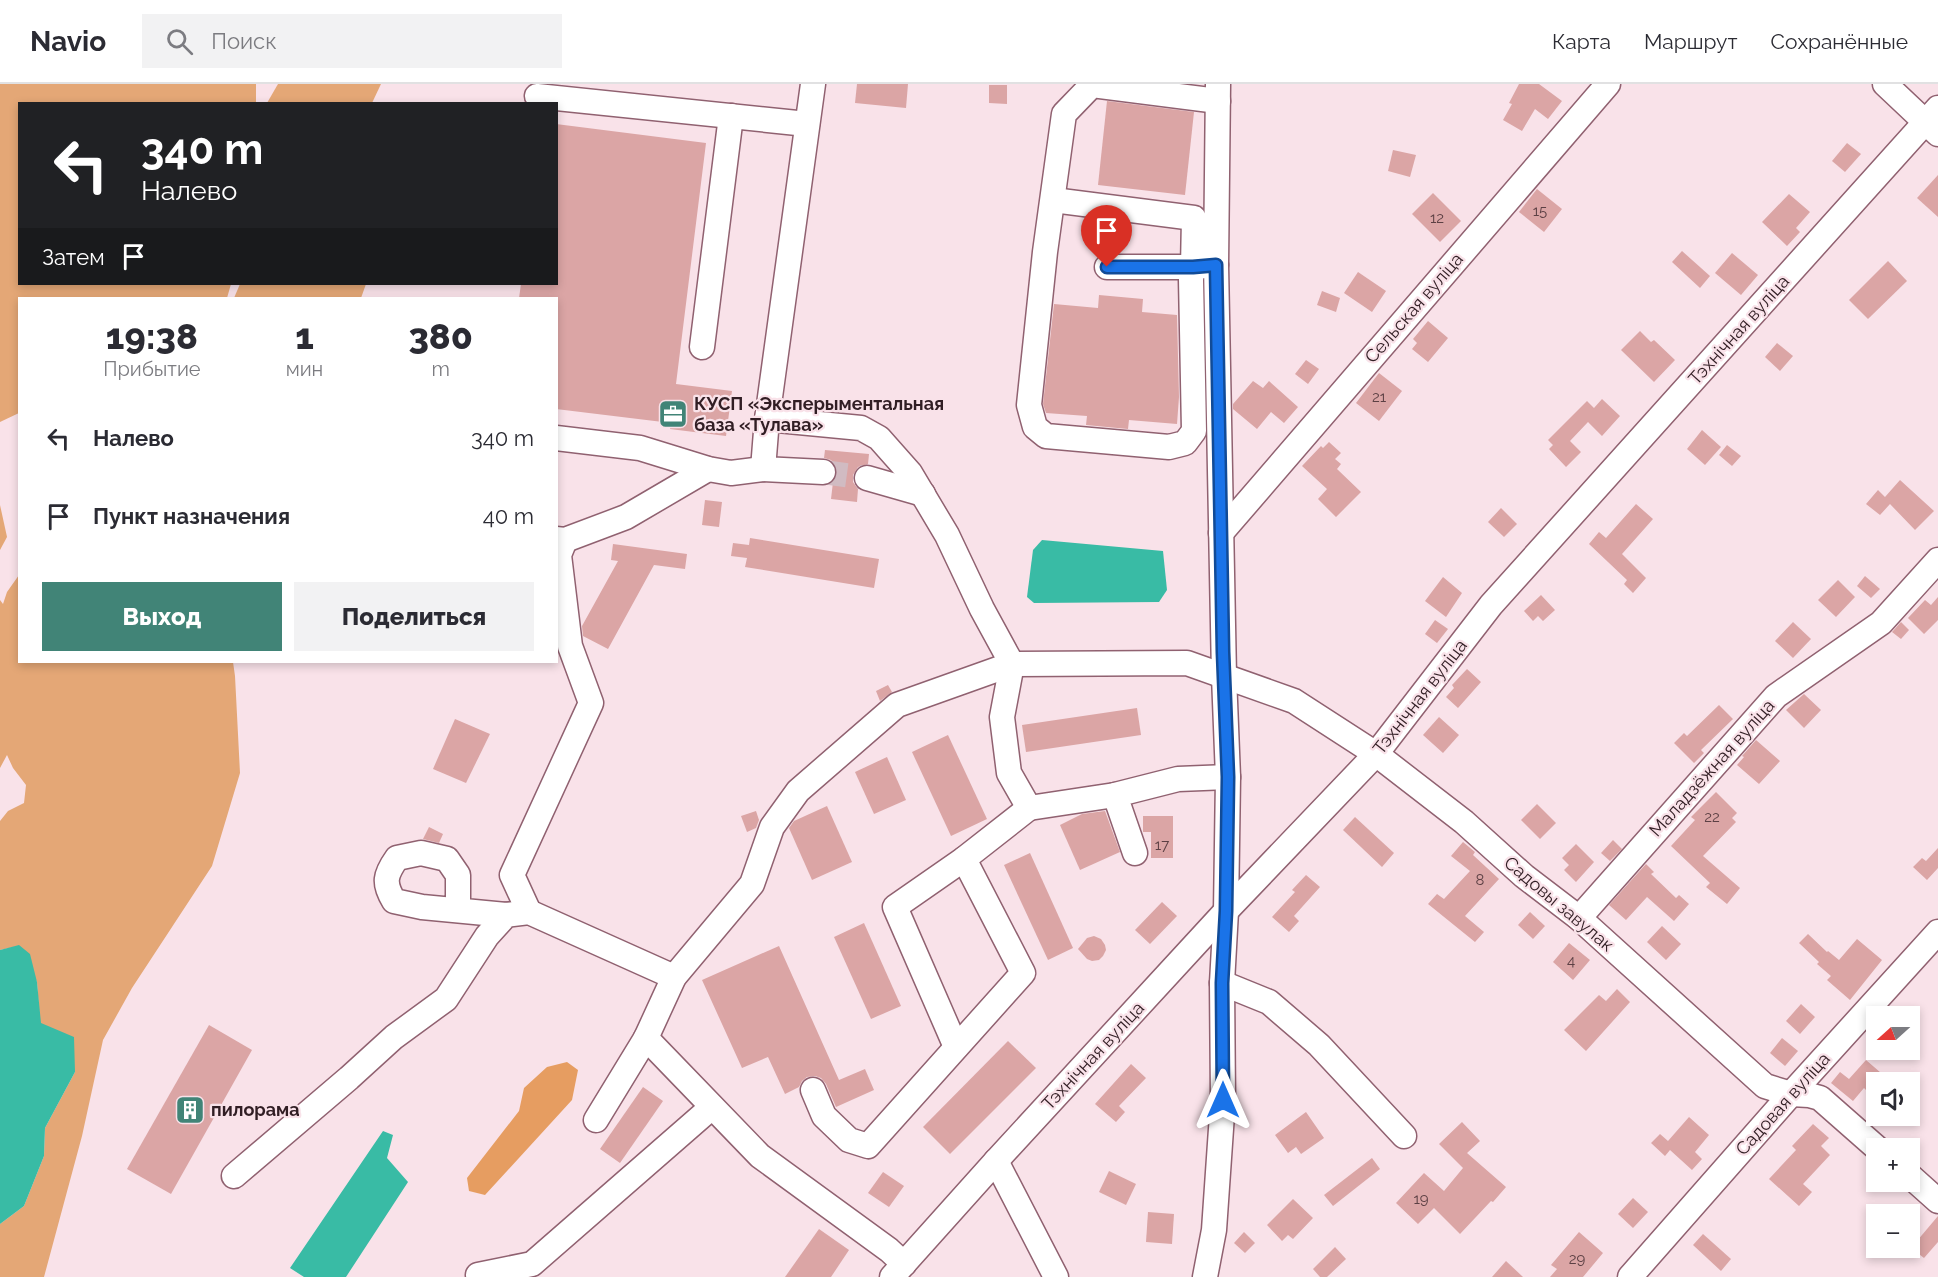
<!DOCTYPE html>
<html lang="ru">
<head>
<meta charset="utf-8">
<style>
  :root { --surface:#fff; --page:#f2f2f3; --text:#2b2b33; --muted:#7c7c81; --line:#e1e1e2; --accent:#418477 }
  body { margin:0; font-family:Raleway,sans-serif; background:var(--page); color:var(--text); height:100vh; display:flex; flex-direction:column; font-size:22px; white-space:nowrap }
  * { box-sizing:border-box; margin:0 }
  p { font-size:20px; color:var(--muted) }
  .icon { flex:none; width:33px; height:33px; fill:none; stroke:currentColor; stroke-width:2; stroke-linecap:round; stroke-linejoin:round }
  .map { position:relative; flex:1; overflow:hidden }
  .side { position:absolute; left:18px; top:213px; width:540px; height:366px; display:flex; flex-direction:column; background:var(--surface); border-radius:0px; box-shadow:0 3px 9px #0003 }
  .side>* { flex:none }
  .guide { position:absolute; left:18px; top:18px; width:540px; height:183px; border-radius:0px; box-shadow:0 3px 9px #0003; background:#202124; color:#fff; overflow:hidden }
  .needle { width:39px; rotate:249deg }
  .fabs { position:absolute; left:1866px; top:922px; display:grid; gap:12px }
  .fabs a { display:grid; place-items:center; width:54px; height:54px; border-radius:0px; background:var(--surface); box-shadow:0 3px 9px #0003; font-size:30px }
  .pin { position:absolute; display:grid; place-items:center; width:51px; height:51px; color:#fff; margin:-62px -26px; border-radius:50% 50% 50% 0; rotate:-45deg; box-shadow:0 0 6px #0007 }
  .pin .icon { rotate:45deg }
  .me { position:absolute; width:66px; margin:-33px; rotate:0deg; stroke-linejoin:round; filter:drop-shadow(0 0 4px #0008) }
  .turn { display:flex; align-items:center; gap:21px; height:126px; padding:0 24px; font-size:27px }
  .turn .icon { width:78px; height:78px; stroke-width:2.5 }
  .turn b { display:block; font-size:42px; line-height:51px }
  .then { display:flex; align-items:center; height:57px; padding:0 24px; background:#0003; gap:12px; font-size:22px }
  .eta { display:flex; justify-content:space-evenly; align-items:center; height:102px; text-align:center }
  .eta b { font-size:36px; font-weight:800; line-height:42px }
  .action { display:flex; gap:12px; margin-top:auto; padding:12px 24px }
  .action a { flex:1; height:69px; border-radius:0px; background:var(--accent); color:#fff; font-size:24px; font-weight:800; line-height:69px; text-align:center }
  .action a+a { background:var(--page); color:var(--text) }
  ul { padding:0; list-style:none }
  li { display:flex; align-items:center; gap:18px; height:78px; padding:0 24px }
  li div { flex:1 }
  li b { display:block; font-size:22px }
  li em { font-style:normal }
  header { display:flex; align-items:center; gap:36px; box-sizing:border-box; height:84px; padding:0 30px; background:var(--surface); border-bottom:2px solid var(--line) }
  header strong { font-size:28px }
  nav { display:flex; gap:33px; margin-inline-start:auto; font-size:21px }
  .search { width:420px; height:54px; background:var(--page); display:flex; align-items:center; gap:15px; box-sizing:border-box; padding:0 21px; border-radius:0px; color:var(--muted); font-size:22px }
  .map>svg:first-child { display:block }
</style>
</head>
<body>
<header>
<strong>Navio</strong>
<div class="search"><svg class="icon" aria-label="search" viewBox="0 0 24 24"><circle cx="10" cy="10" r="6"/><path d="M15 15l6 6"/></svg>Поиск</div>
<nav><a>Карта</a><a>Маршрут</a><a>Сохранённые</a></nav>
</header>
<div class="map">
<svg width="1938" height="1193" viewBox="0 0 1938 1193">
  <rect width="100%" height="100%" fill="#f9e2e9"/>
  <g fill="#e4a776">
    <path d="M0,0H256V19L20,20V200H231L227,214H20L19,329L0,338Z"/>
    <path d="M278,0H381L372,19H267Z"/>
    <path d="M240,200H366L361,214H234Z"/>
    <path d="M0,421L7,453L0,466Z"/>
    <path d="M19,491L20,578H233L235,592L240,689L212,782L132,904L103,956L82,1052L44,1193H0V1140L24,1122L44,1072L45,1044L75,988L40,939L37,898L19,862L0,866V737L8,727L24,719L26,701L13,684L7,671L0,684V516L3,520L7,508Z"/>
  </g>
  <path fill="#e69d61" d="M567,978L578,986L572,1016L485,1111L469,1107L467,1094L519,1027L524,1004L547,983Z"/>
  <g fill="#39bba5">
    <path d="M1042,456L1163,467L1167,506L1159,518L1034,519L1027,513L1033,466Z"/>
    <path d="M19,861L30,870L37,898L41,939L74,953L75,988L45,1044L44,1072L24,1122L0,1140V866Z"/>
    <path d="M383,1047L393,1051L387,1074L408,1098L346,1193H304L290,1184Z"/>
  </g>
  <g fill="#dba5a5">
    <path d="M857,0H908L906,24L855,19Z"/>
    <path d="M1519,0H1539L1562,17L1548,35L1535,25L1522,47L1503,36L1512,20L1509,19Z"/>
    <path d="M989,1H1007V20L989,19Z"/>
    <path d="M1107,17L1194,28L1185,111L1098,101Z"/>
    <path d="M556,40L706,59L676,300L732,307L726,352L670,345L671,339L556,325V214H519L521,200H556Z"/>
    <path d="M1847,59L1861,70L1845,88L1832,77Z"/>
    <path d="M1393,66L1416,71L1410,93L1388,87Z"/>
    <path d="M1938,91V133L1917,114Z"/>
    <path d="M1537,105L1562,125L1544,148L1519,128Z"/>
    <path d="M1433,109L1461,137L1440,158L1412,130Z"/>
    <path d="M1789,110L1810,128L1796,144L1800,148L1787,162L1762,138Z"/>
    <path d="M1682,167L1710,192L1700,204L1672,178Z"/>
    <path d="M1732,169L1758,191L1741,211L1715,189Z"/>
    <path d="M1888,177L1907,197L1868,235L1849,216Z"/>
    <path d="M1358,188L1386,207L1372,228L1344,209Z"/>
    <path d="M1322,207L1340,214L1336,228L1317,221Z"/>
    <path d="M1099,211L1143,215L1142,228L1177,231L1179,313L1177,340L1129,336L1128,345L1086,341L1087,332L1046,329L1043,320L1054,220L1098,224Z"/>
    <path d="M1428,237L1448,254L1428,278L1412,265L1417,259L1413,255Z"/>
    <path d="M1640,247L1651,258L1654,256L1675,276L1654,298L1621,266Z"/>
    <path d="M1777,259L1793,272L1780,287L1765,273Z"/>
    <path d="M1306,276L1319,285L1308,300L1295,290Z"/>
    <path d="M1379,289L1402,307L1379,337L1356,319Z"/>
    <path d="M1253,297L1263,304L1269,297L1298,323L1284,339L1271,328L1257,345L1233,325V320Z"/>
    <path d="M1602,315L1620,332L1602,352L1588,338L1570,357L1581,368L1566,383L1549,365L1553,361L1548,356L1587,317L1594,324Z"/>
    <path d="M1702,346L1721,363L1705,381L1687,365Z"/>
    <path d="M1329,358L1341,369L1335,375L1341,380L1337,385L1361,408L1336,433L1318,415L1327,405L1302,382L1321,362L1323,364Z"/>
    <path d="M1727,361L1741,372L1732,382L1719,371Z"/>
    <path d="M825,366L869,370L868,380L858,383L853,391V398L858,405L857,418L831,415L833,398L837,388L835,381L831,376L824,374Z"/>
    <path d="M1900,396L1934,427L1915,446L1890,420L1880,431L1866,420L1878,406L1885,413Z"/>
    <path d="M705,416L722,418L719,443L702,441Z"/>
    <path d="M1636,420L1653,435L1622,470L1646,494L1633,509L1624,500L1627,496L1589,460L1599,448L1606,454Z"/>
    <path d="M1501,424L1517,440L1504,453L1488,438Z"/>
    <path d="M750,454L879,475L874,504L745,483L747,474L731,472L733,459L749,461Z"/>
    <path d="M613,460L687,470L685,485L654,481L608,565L583,552L582,542L618,477L611,476Z"/>
    <path d="M1865,492L1880,505L1871,514L1857,502Z"/>
    <path d="M1443,493L1462,509L1446,533L1425,517Z"/>
    <path d="M1838,496L1855,513L1836,533L1818,516Z"/>
    <path d="M1541,511L1555,526L1543,537L1538,532L1533,537L1524,527Z"/>
    <path d="M1938,513V536L1924,550L1908,534L1925,516L1931,521Z"/>
    <path d="M1435,536L1448,545L1437,559L1425,550Z"/>
    <path d="M1793,538L1811,555L1793,574L1775,557Z"/>
    <path d="M1901,538L1909,546L1901,555L1892,548Z"/>
    <path d="M1467,585L1481,598L1458,624L1446,613L1454,604L1452,601Z"/>
    <path d="M888,601L892,608L880,617L876,607Z"/>
    <path d="M1804,610L1821,626L1804,644L1786,626Z"/>
    <path d="M1719,621L1733,635L1701,666L1704,669L1694,679L1674,659L1684,649L1687,652Z"/>
    <path d="M1137,624L1141,651L1026,668L1022,641Z"/>
    <path d="M1439,633L1459,651L1443,669L1423,651Z"/>
    <path d="M455,635L490,650L466,699L433,685Z"/>
    <path d="M948,651L987,735L951,752L912,668Z"/>
    <path d="M1756,656L1780,677L1759,700L1737,681L1744,673L1742,672Z"/>
    <path d="M887,673L906,716L874,730L855,688Z"/>
    <path d="M1716,708L1737,729L1732,734L1736,738L1703,772L1740,804L1727,820L1706,803L1710,799L1671,762L1695,736L1691,733Z"/>
    <path d="M1537,720L1556,739L1540,755L1521,736Z"/>
    <path d="M827,722L852,778L812,796L789,744L794,737Z"/>
    <path d="M756,727L759,736L756,744L747,748L741,732Z"/>
    <path d="M1105,727L1120,768L1080,786L1060,741L1082,730Z"/>
    <path d="M1143,732H1173V774H1151V748H1143Z"/>
    <path d="M1355,733L1394,769L1382,783L1343,746Z"/>
    <path d="M429,743L443,750L439,759L423,755Z"/>
    <path d="M1613,756L1622,765L1610,777L1601,769Z"/>
    <path d="M1463,758L1475,768L1473,771L1499,795L1465,832L1484,848L1475,858L1428,820L1437,810L1444,815L1470,787L1451,772Z"/>
    <path d="M1576,760L1594,778L1576,798L1564,786L1569,781L1562,774Z"/>
    <path d="M1938,764V784L1927,796L1913,783L1922,774L1926,777Z"/>
    <path d="M1030,769L1073,864L1048,876L1004,781Z"/>
    <path d="M1646,780L1654,788L1651,790L1676,814L1679,811L1689,820L1674,837L1647,813L1626,836L1609,821Z"/>
    <path d="M1306,791L1320,803L1294,832L1299,837L1289,848L1272,833L1295,808L1292,806Z"/>
    <path d="M1162,818L1177,832L1150,860L1135,846Z"/>
    <path d="M1530,828L1545,842L1533,855L1518,841Z"/>
    <path d="M864,839L901,922L871,935L834,853Z"/>
    <path d="M1662,842L1681,860L1666,876L1647,858Z"/>
    <path d="M1808,850L1827,868L1828,867L1839,876L1857,855L1882,876L1850,916L1827,896L1831,892L1817,880L1819,878L1799,859Z"/>
    <path d="M1094,852L1101,855L1105,861L1106,866L1103,872L1099,876L1092,877L1087,875L1078,865L1087,854Z"/>
    <path d="M1569,859L1590,876L1573,896L1553,878Z"/>
    <path d="M779,862L839,996L865,985L874,1006L836,1023L826,1000L821,994L815,992L807,993L802,997L799,1003L785,1010L768,973L742,984L702,896Z"/>
    <path d="M1617,905L1630,918L1586,967L1564,946L1599,911L1606,917Z"/>
    <path d="M1801,920L1815,933L1800,950L1786,937Z"/>
    <path d="M209,941L252,966L171,1110L127,1085Z"/>
    <path d="M1782,954L1798,967L1785,982L1770,969Z"/>
    <path d="M1008,957L1036,984L950,1070L923,1043Z"/>
    <path d="M1866,976L1881,989L1866,1006L1864,1004L1853,1017L1831,999L1840,988L1849,995Z"/>
    <path d="M1131,980L1146,994L1119,1022L1125,1028L1116,1038L1095,1020Z"/>
    <path d="M643,1003L663,1017L620,1079L600,1065Z"/>
    <path d="M1306,1028L1324,1054L1301,1070L1296,1063L1288,1069L1275,1051Z"/>
    <path d="M1689,1033L1709,1051L1695,1068L1702,1075L1692,1086L1670,1066L1665,1072L1651,1059L1660,1050L1668,1057Z"/>
    <path d="M1462,1038L1480,1057L1467,1069L1506,1103L1493,1118L1491,1117L1460,1150L1434,1124L1418,1140L1396,1119L1424,1089L1444,1107L1463,1084L1439,1060Z"/>
    <path d="M1813,1040L1829,1054L1821,1062L1830,1071L1803,1100L1812,1108L1799,1122L1769,1095L1796,1066L1792,1062Z"/>
    <path d="M1372,1074L1380,1085L1333,1122L1324,1111Z"/>
    <path d="M1109,1087L1136,1100L1126,1121L1099,1108Z"/>
    <path d="M883,1088L904,1102L889,1123L868,1109Z"/>
    <path d="M1633,1114L1648,1128L1633,1144L1618,1130Z"/>
    <path d="M1293,1115L1313,1134L1293,1155L1288,1151L1282,1157L1267,1141Z"/>
    <path d="M1148,1128L1174,1130L1172,1160L1146,1158Z"/>
    <path d="M1938,1132V1158L1924,1174L1911,1164Z"/>
    <path d="M819,1145L849,1166L831,1193H785Z"/>
    <path d="M1244,1148L1255,1159L1245,1169L1234,1159Z"/>
    <path d="M1579,1148L1603,1169L1583,1193H1550L1557,1185L1551,1181Z"/>
    <path d="M1703,1150L1731,1175L1721,1187L1693,1161Z"/>
    <path d="M1335,1163L1346,1175L1327,1193H1320L1313,1185Z"/>
    <path d="M1506,1177L1523,1193H1492Z"/>
  </g>
  <g fill="none" stroke-linecap="round" stroke-linejoin="round">
    <path stroke="#d1bbc2" stroke-width="24" stroke-dasharray="24 12" stroke-linecap="butt" d="M823,388L867,394"/>
    <g stroke="#906170" stroke-width="27">
      <g id="minor">
        <path d="M813,0L767,335L861,344L879,354L910,389L947,451L982,525L1012,580L1002,633L1009,689L1029,724L1115,711"/>
        <path d="M1885,0L1938,50"/>
        <path d="M537,12L807,40"/>
        <path d="M1053,116L1194,134L1193,183H1107"/>
        <path d="M1216,181L1193,183L1191,195L1194,347L1185,359L1169,363L1046,352L1035,343L1029,321L1045,168L1064,30L1092,1L1218,17"/>
        <path d="M702,263L731,32"/>
        <path d="M767,335L763,385L823,388"/>
        <path d="M556,354L640,364L708,385L731,389L763,385"/>
        <path d="M867,394L923,410"/>
        <path d="M1221,449L1608,0"/>
        <path d="M556,455L565,456L626,433L708,385"/>
        <path d="M1135,769L1115,711L1178,695L1228,693"/>
        <path d="M458,826V791L447,775L421,769L397,774C385,791 383,799 394,817L422,823L506,831"/>
        <path d="M529,828L512,791L591,619L570,562L559,471L565,456"/>
        <path d="M1579,834L1776,612L1881,539L1938,476"/>
        <path d="M1222,899L1269,918L1319,961L1404,1052"/>
        <path d="M646,954L760,1072L889,1166L904,1180"/>
        <path d="M956,963L895,823L964,775"/>
        <path d="M813,1006L824,1032L849,1056L868,1062L1023,889L964,775L1029,724"/>
        <path d="M596,1036L646,954L674,893L752,800L772,743L798,707L897,621L1012,580L1187,579L1294,617L1376,670L1464,738L1524,792L1579,834L1765,1002L1791,1010L1809,1011L1820,1014L1878,1065"/>
        <path d="M996,1077L1056,1193"/>
        <path d="M234,1092L349,994L394,953L446,915L487,852L506,831L529,828L674,893"/>
        <path d="M1910,1092L1938,1117"/>
        <path d="M478,1191L532,1180L712,1023"/>
        <path d="M892,1193L996,1077L1226,827L1376,670L1491,521L1938,24"/>
        <path d="M1205,1193L1214,1146L1223,1016L1222,899L1226,827L1228,693L1224,592L1216,181L1218,0"/>
        <path d="M1630,1193L1791,1010L1938,848"/>
      </g>
    </g>
    <use href="#minor" stroke="#fff" stroke-width="24"/>
  </g>
  <g fill="none" stroke-linecap="round" stroke-linejoin="round">
    <g stroke="#114b97" stroke-width="15">
      <path id="route" d="M1107,183H1193L1216,181L1223,568L1228,693L1226,827L1222,899L1223,1016"/>
    </g>
    <use href="#route" stroke="#1a73e8" stroke-width="10"/>
  </g>
  <defs>
    <g id="office-square" transform="scale(1.5)"><rect x="-9" y="-9" width="18" height="18" rx="4" fill="#418477" stroke="#f9e2e9"/><path d="M-6-3h4V-5.5h4V-3h4V5H-6ZM-1-4.5V-3h2v-1.5ZM-6 0V1H6V0Z" fill="#fff"/></g>
    <g id="building-square" transform="scale(1.5)"><rect x="-9" y="-9" width="18" height="18" rx="4" fill="#418477" stroke="#f9e2e9"/><path d="M-4-6H4V6H1V3H-1V6H-4ZM-2.5-4.3h1.7v1.8h-1.7ZM.8-4.3h1.7v1.8H.8ZM-2.5-1h1.7V.8h-1.7ZM.8-1h1.7V.8H.8Z" fill="#fff"/></g>
  </defs>
  <g fill-rule="evenodd">
    <use href="#office-square" x="673" y="330"/>
    <use href="#building-square" x="190" y="1026"/>
  </g>
  <g text-anchor="middle" stroke-width="4.5" stroke-linejoin="round" paint-order="stroke">
    <g font-size="15" fill="#5c4044">
      <text x="1540" y="132">15</text>
      <text x="1437" y="139">12</text>
      <text x="1379" y="318">21</text>
      <text x="1712" y="738">22</text>
      <text x="1162" y="766">17</text>
      <text x="1480" y="801">8</text>
      <text x="1571" y="882">4</text>
      <text x="1421" y="1120">19</text>
      <text x="1577" y="1180">29</text>
    </g>
    <g font-size="18" fill="#311e24" stroke="#f9e2e9">
      <text transform="translate(1414 224) rotate(-49)" y="6">Сельская вуліца</text>
      <text transform="translate(1739 246) rotate(-48)" y="6">Тэхнічная вуліца</text>
      <text transform="translate(1420 613) rotate(-52)" y="6">Тэхнічная вуліца</text>
      <text transform="translate(1712 684) rotate(-48)" y="6">Маладзёжная вуліца</text>
      <text transform="translate(1559 820) rotate(40)" y="6">Садовы завулак</text>
      <text transform="translate(1093 972) rotate(-47)" y="6">Тэхнічная вуліца</text>
      <text transform="translate(1783 1020) rotate(-48)" y="6">Садовая вуліца</text>
    </g>
    <g font-size="18" font-weight="bold" fill="#311e24" stroke="#f9e2e9" text-anchor="start">
      <text x="694" y="326">КУСП «Эксперыментальная<tspan x="694" dy="21">база «Тулава»</tspan></text>
      <text x="211" y="1032">пилорама</text>
    </g>
  </g>
</svg>
<div class="fabs">
<a><svg class="needle" viewBox="-14 -14 28 28"><path d="M0-13l5 13h-10z" fill="#e53935"/><path d="M0 13l5-13h-10z" fill="#7c7c81"/></svg></a>
<a><svg class="icon" aria-label="sound" viewBox="0 0 24 24"><path d="M4 9h4l5-4v14l-5-4H4zM17 9q2 3 0 6"/></svg></a>
<a>+</a>
<a>−</a>
</div>
<div class="pin" style="left:1107px;top:183px;background:#d93025"><svg class="icon" aria-label="arrive" viewBox="0 0 24 24"><path d="M6 21V4h12l-3 4 3 4H6"/></svg></div>
<svg class="me" style="left:1223px;top:1016px" viewBox="-20 -20 40 40"><path d="M0-17L14 15 0 8-14 15z" fill="#1a73e8" stroke="#fff" stroke-width="4"/></svg>
<div class="guide">
<div class="turn"><svg class="icon" aria-label="left" viewBox="0 0 24 24"><path d="M17 20v-9H6M10 6l-5 5 5 5"/></svg><div><b>340 m</b>Налево</div></div>
<div class="then">Затем<svg class="icon" aria-label="arrive" viewBox="0 0 24 24"><path d="M6 21V4h12l-3 4 3 4H6"/></svg></div>
</div>
<section class="side">
<div class="eta">
<div><b>19:38</b><p>Прибытие</p></div>
<div><b>1</b><p>мин</p></div>
<div><b>380</b><p>m</p></div>
</div>
<ul>
<li><svg class="icon" aria-label="left" viewBox="0 0 24 24"><path d="M17 20v-9H6M10 6l-5 5 5 5"/></svg><div><b>Налево</b></div><em>340 m</em></li>
<li><svg class="icon" aria-label="arrive" viewBox="0 0 24 24"><path d="M6 21V4h12l-3 4 3 4H6"/></svg><div><b>Пункт назначения</b></div><em>40 m</em></li>
</ul>
<div class="action"><a>Выход</a><a>Поделиться</a></div>
</section>
</div>
</body>
</html>
